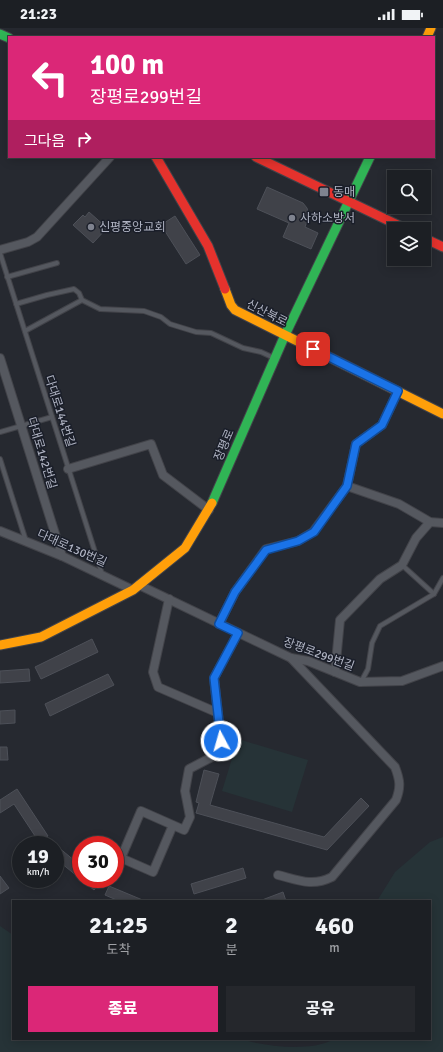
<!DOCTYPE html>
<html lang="ko">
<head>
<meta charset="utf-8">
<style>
  :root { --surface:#1c1f24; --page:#25272c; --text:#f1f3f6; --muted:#a0a2a6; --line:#3a3d41; --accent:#db2777 }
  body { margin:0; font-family:Signika,"Noto Sans KR",sans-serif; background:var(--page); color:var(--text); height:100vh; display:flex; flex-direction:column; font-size:15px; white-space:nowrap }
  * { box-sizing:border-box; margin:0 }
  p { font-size:13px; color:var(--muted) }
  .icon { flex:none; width:22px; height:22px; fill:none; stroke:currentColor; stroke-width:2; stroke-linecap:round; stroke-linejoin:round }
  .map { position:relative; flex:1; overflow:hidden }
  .side { position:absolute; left:12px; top:872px; width:419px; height:140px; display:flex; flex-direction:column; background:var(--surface); border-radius:0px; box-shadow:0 2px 10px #0003,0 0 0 1px var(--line) }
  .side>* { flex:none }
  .banner { position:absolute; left:8px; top:8px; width:427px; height:122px; border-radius:0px; box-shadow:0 2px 10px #0003,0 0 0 1px var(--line); background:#db2777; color:#fff; overflow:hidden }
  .buttons { position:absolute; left:387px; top:142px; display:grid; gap:8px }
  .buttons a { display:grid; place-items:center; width:44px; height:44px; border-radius:0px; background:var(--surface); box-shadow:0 2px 10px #0003,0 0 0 1px var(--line); font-size:20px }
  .speed { position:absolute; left:12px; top:808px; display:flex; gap:8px; font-size:20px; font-weight:700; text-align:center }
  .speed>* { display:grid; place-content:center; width:52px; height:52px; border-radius:50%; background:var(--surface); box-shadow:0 2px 10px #0003,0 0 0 1px var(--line); line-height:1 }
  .speed small { font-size:10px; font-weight:400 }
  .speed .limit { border:6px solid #d22; background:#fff; color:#111 }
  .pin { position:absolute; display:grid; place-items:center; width:34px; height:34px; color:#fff; margin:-17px; border-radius:8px; box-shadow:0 2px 6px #0006 }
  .me { position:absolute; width:44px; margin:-22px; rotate:354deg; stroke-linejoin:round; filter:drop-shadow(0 0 3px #0008) }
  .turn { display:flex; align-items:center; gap:14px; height:84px; padding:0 16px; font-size:18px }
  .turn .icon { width:52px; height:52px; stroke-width:2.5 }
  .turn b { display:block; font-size:28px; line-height:34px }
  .then { display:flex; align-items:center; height:38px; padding:0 16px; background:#0003; gap:8px; font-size:15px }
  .eta { display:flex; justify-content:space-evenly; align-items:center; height:68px; text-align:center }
  .eta b { font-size:24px; font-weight:800; line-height:28px }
  .action { display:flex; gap:8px; margin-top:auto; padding:8px 16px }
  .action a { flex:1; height:46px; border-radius:0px; background:var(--accent); color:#fff; font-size:16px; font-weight:800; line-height:46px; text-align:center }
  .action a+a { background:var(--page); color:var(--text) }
  .status { display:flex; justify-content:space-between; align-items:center; height:28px; padding:0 20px; background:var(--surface); direction:ltr }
  .status svg { height:11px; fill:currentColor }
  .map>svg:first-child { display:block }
</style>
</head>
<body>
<div class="status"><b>21:23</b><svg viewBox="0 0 49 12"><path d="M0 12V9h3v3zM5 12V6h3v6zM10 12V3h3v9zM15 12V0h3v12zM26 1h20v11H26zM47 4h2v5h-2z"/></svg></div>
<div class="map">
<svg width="443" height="1024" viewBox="0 0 443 1024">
  <rect width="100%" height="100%" fill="#262930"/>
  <g fill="#263337">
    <path d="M238,711L308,732L292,784L222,763Z"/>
    <path d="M443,809V1024H0V898L13,907V1011H241C267,1019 312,1024 334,1011H430V873H377L395,844L430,814Z"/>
  </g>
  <g fill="#404249" stroke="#4d5058">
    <path d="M267,159L303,175L307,180L309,188L305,199L318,205L311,221L283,209L289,195L257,181Z"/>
    <path d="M89,184L107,200L93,215L73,197L83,187L85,189Z"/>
    <path d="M175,188L200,227L186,236L161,197Z"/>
    <path d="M92,611L98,624L41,651L35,639Z"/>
    <path d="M29,641L30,653L0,655V643Z"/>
    <path d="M108,646L114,657L50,688L45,676Z"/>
    <path d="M15,682V695L0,696V683Z"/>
    <path d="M0,719H7L8,732H0Z"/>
    <path d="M204,742L219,746L210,777L324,809L361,770L369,778L327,822L196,785L199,775L196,774Z"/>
    <path d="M17,761L48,808L39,814L14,776L0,785V772Z"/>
    <path d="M58,819L81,838V851H97L101,854L94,862L55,830V823Z"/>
    <path d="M243,840L246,850L194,866L191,856Z"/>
    <path d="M0,848L9,860L0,866Z"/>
    <path d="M109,858L145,873H119L105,867Z"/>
    <path d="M283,864L286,873H262V872Z"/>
  </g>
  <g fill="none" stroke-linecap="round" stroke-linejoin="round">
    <g stroke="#424349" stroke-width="6">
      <g id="lane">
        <path d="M0,225L102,546"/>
        <path d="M7,249L57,235"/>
        <path d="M16,276L47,267L74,261L79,265L82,272"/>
        <path d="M25,303L82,272L100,281L144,283L161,289L170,296L196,304L211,305L243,320L261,324L274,330"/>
        <path d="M0,404L52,389"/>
        <path d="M0,431L26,513"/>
        <path d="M402,537L434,566"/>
        <path d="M361,654L368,641L372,615L380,598L434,566L443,550"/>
      </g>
    </g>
    <g stroke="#424349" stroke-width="10">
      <g id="street">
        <path d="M0,222L28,214L37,209L110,129"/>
        <path d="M0,330L62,528"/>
        <path d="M68,441L151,416L163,447L209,482"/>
        <path d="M347,458L399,476L430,494L443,495"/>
        <path d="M0,503L62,528L133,562"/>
        <path d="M139,557L291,630L308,633L360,654L402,653L443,638"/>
        <path d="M169,571L153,644L158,659L218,685"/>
        <path d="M219,596L235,564L266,521L298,513L313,504L347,458L356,416L382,397L398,363"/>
        <path d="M335,644L340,592L380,551L402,537L416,510L430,494"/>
        <path d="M173,797L153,844L121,830L141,783L184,802L190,789L185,763L189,741L212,729L221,713L214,650L238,605"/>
        <path d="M278,847C298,852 312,859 332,849L396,772C401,759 400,752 395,739L291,630"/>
      </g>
    </g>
    <g stroke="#424349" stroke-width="11">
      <g id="fast">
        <path d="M0,6L9,10"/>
        <path d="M212,475L285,307L370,129"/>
      </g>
    </g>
    <g stroke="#424349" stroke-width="11">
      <g id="slow">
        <path d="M427,9L431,0"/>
        <path d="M225,261L231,277L235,282L443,386"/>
        <path d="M0,617L41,609L133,562L185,520L212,475"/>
      </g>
    </g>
    <g stroke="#424349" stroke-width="11">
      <g id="jam">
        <path d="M156,129L208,218L225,261"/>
        <path d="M256,129L406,201"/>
        <path d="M424,210L443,219"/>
      </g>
    </g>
    <use href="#lane" stroke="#55585f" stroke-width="4"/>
    <use href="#street" stroke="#55585f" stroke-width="8"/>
    <use href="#fast" stroke="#30b455" stroke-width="9"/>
    <use href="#slow" stroke="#ff9f0a" stroke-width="9"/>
    <use href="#jam" stroke="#e5322d" stroke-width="9"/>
  </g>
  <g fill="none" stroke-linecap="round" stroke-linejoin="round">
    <g stroke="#114b97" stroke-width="10">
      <path id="route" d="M221,713L214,650L238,605L219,596L235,564L266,522L298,513L314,504L347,458L356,416L382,397L398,363L313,321"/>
    </g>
    <use href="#route" stroke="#1a73e8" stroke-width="7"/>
  </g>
  <g fill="#7f838f" stroke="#1a1e29" stroke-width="1.5">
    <rect x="319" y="159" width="10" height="10" rx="2"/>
    <circle cx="292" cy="190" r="4"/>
    <circle cx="91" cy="199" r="4"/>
  </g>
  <g text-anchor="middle" stroke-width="3" stroke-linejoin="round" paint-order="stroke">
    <g font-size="12" fill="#afb3c2" stroke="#1a1e29" text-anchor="start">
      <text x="333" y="168">동매</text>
      <text x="300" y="194">사하소방서</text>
      <text x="99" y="203">신평중앙교회</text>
    </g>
    <g font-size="12" fill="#afb3c2" stroke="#1a1e29">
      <text transform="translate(267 285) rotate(27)" y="4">신산북로</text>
      <text transform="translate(60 383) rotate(72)" y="4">다대로144번길</text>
      <text transform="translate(224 417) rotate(-67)" y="4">장평로</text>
      <text transform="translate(42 425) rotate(73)" y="4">다대로142번길</text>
      <text transform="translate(72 520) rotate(24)" y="4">다대로130번길</text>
      <text transform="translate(319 626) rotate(20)" y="4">장평로299번길</text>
    </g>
  </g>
</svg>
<div class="buttons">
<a><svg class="icon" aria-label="search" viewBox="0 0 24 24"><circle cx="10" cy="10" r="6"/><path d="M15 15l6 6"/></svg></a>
<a><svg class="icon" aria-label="layers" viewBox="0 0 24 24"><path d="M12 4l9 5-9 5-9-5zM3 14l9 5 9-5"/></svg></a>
</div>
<div class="speed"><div>19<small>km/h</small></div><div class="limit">30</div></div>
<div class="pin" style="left:313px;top:321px;background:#d93025"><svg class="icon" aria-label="arrive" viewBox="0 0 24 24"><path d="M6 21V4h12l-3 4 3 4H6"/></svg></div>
<svg class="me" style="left:221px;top:713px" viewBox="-20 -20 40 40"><circle r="17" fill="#1a73e8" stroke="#fff" stroke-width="3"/><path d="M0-11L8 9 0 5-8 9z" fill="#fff"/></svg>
<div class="banner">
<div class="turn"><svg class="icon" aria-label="left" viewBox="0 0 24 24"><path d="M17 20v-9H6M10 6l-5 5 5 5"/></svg><div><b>100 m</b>장평로299번길</div></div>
<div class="then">그다음<svg class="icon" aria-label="right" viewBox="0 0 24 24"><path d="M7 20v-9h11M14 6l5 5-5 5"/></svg></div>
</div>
<section class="side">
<div class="eta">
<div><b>21:25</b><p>도착</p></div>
<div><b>2</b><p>분</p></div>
<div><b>460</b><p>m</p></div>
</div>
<div class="action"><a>종료</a><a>공유</a></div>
</section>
</div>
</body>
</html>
